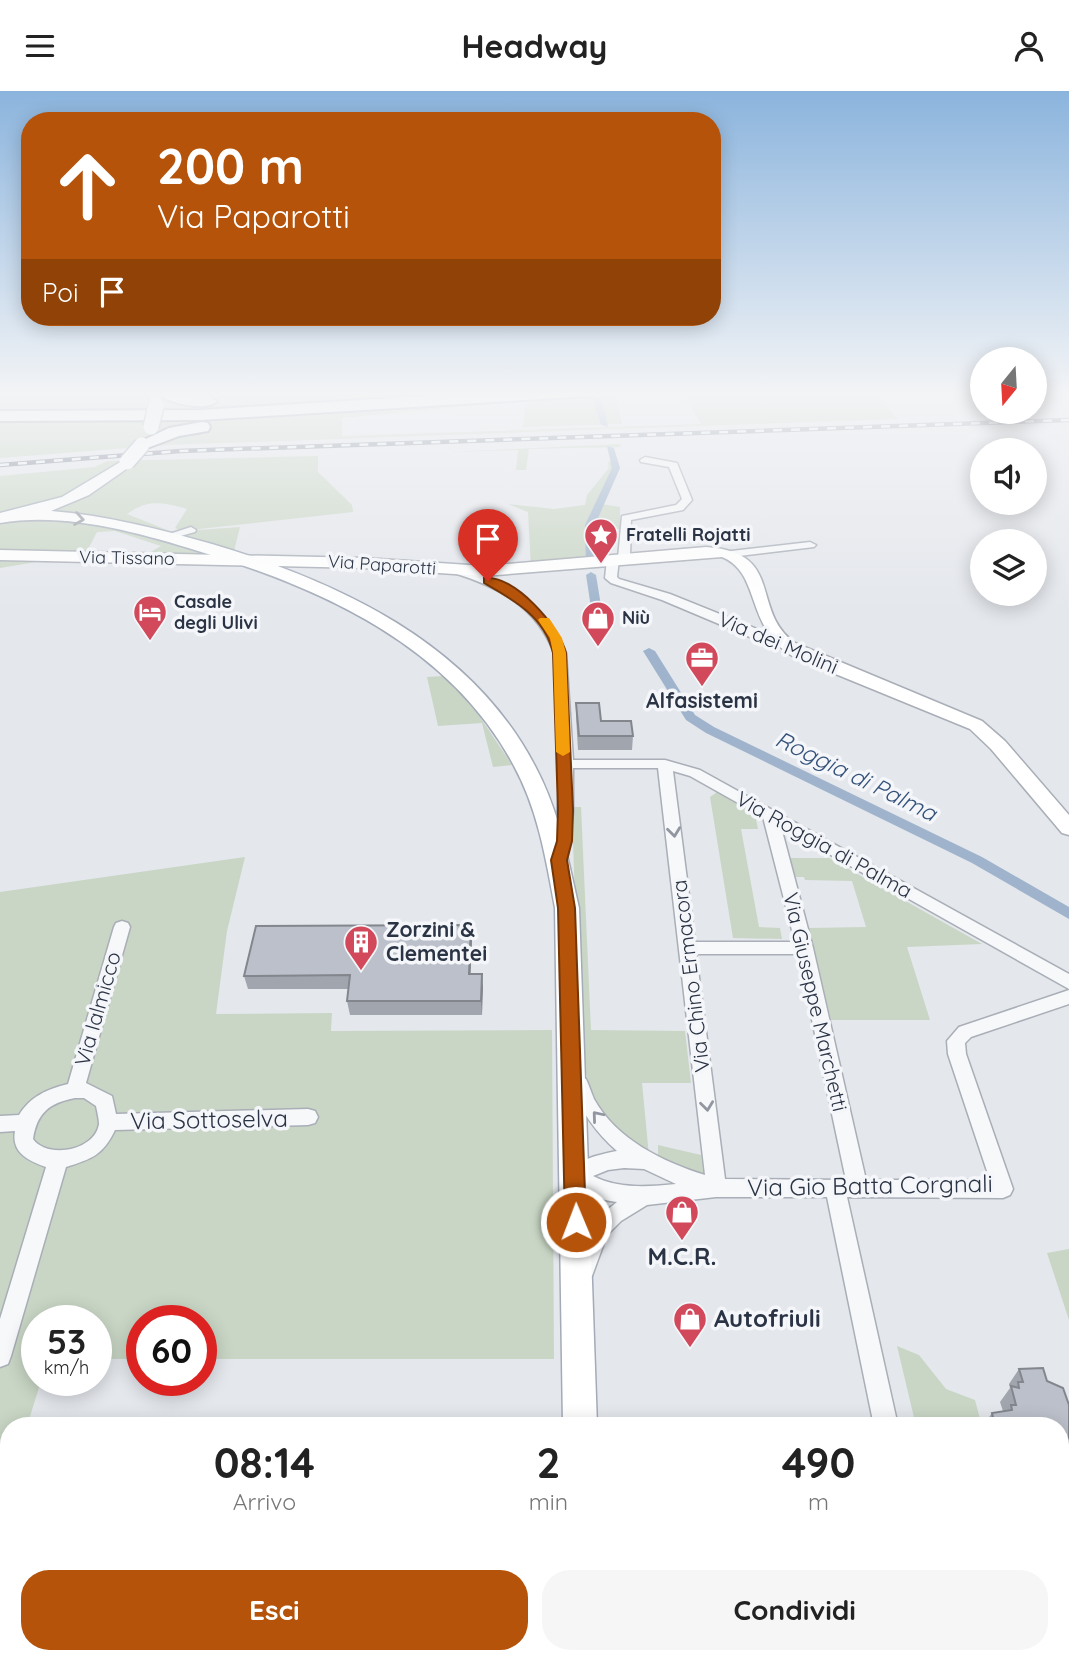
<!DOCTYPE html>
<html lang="it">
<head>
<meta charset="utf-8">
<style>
  :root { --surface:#fff; --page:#f6f6f6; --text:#222; --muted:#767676; --accent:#b45309 }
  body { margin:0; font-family:Quicksand,sans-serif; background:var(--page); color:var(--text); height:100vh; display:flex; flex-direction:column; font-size:26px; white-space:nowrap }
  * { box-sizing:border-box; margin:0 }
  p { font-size:23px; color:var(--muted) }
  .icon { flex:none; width:38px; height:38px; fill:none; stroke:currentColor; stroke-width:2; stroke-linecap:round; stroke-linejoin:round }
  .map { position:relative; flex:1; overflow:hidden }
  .side { position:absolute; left:0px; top:1326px; width:1069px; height:247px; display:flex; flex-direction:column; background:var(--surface); border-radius:28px 28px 0 0; box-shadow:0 4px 18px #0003 }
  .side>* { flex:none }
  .hud { position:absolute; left:21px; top:21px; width:700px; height:214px; border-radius:28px; box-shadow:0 4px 18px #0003; background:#b45309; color:#fff; overflow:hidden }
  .needle { width:46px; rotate:198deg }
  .controls { position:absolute; left:970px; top:256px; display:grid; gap:14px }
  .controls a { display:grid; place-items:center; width:77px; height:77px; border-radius:50%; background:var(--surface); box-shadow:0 4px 18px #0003; font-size:35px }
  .speed { position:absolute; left:21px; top:1214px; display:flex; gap:14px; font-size:35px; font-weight:700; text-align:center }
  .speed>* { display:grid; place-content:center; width:91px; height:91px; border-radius:50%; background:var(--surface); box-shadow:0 4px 18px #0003; line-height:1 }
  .speed small { font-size:18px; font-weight:400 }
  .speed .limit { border:10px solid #d22; background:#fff; color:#111 }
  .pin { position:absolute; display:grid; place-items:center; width:60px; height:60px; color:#fff; margin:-72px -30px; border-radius:50% 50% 50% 0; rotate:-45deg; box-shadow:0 0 7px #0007 }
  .pin .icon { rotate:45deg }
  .me { position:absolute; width:77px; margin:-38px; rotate:359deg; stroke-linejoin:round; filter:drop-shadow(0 0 5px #0008) }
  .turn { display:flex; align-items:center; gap:24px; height:147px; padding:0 21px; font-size:32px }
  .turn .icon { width:91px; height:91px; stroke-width:2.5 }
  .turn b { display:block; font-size:49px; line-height:60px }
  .then { display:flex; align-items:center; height:66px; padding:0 21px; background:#0003; gap:14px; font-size:26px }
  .eta { display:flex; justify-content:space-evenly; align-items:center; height:119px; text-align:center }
  .eta b { font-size:42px; font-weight:800; line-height:49px }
  .cta { display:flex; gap:14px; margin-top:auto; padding:14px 21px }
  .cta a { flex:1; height:80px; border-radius:28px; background:var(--accent); color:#fff; font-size:28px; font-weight:800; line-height:80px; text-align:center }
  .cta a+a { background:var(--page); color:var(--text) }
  header { display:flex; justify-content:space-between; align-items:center; height:91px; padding:0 21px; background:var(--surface); font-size:32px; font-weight:800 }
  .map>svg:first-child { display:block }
</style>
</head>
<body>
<header><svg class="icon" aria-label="menu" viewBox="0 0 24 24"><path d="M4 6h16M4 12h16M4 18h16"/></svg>Headway<svg class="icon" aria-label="person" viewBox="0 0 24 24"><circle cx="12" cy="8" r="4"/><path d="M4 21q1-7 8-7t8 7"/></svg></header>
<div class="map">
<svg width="1069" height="1573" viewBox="0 0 1069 1573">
  <rect width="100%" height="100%" fill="#e4e7ec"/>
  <g fill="#c9d6c5" fill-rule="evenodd">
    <path d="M0,300H356L355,304L415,300H567L565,306L616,303L622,333L523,336L526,310L342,327V345L701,333L681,300H872L898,328L167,354L0,367Z"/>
    <path d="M620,353L621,356L529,358L526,379H516L518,359L449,361Z"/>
    <path d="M318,365V381L352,414L353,421L181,440L175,437L187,418C164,411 147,408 127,423L182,445L197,439L240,436L231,472L36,471L0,477V385L95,376L107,370ZM115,440L161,455L144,465L86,462L97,441Z"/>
    <path d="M612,370L614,377L590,425L589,468L531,476L528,421L508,413L554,418L585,414L587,404L609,377L608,371Z"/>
    <path d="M601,413L620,416V438L591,439Z"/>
    <path d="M443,585L472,614L512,674L493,676L482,632L438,635L427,586Z"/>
    <path d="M717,701L755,723L758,738H741L759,836L780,837L782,848L733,847L710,706Z"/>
    <path d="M572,716H581L591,939L685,940L691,992H642L649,1065C597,1020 587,1009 579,939Z"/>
    <path d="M245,766L227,840L216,923L332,922L331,940L552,939L554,1268H201V1230H142V1268H96V1230H37V1290H41L27,1335H9V1394L6,1404H9V1564L215,1565L213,1573H0V801Z"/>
    <path d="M789,767H829L982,853L907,856L930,929H831L809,837L866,836L852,790L805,789L804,786H793Z"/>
    <path d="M658,1054L701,1064L704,1088L658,1071Z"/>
    <path d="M1069,1158V1229L1047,1162Z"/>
    <path d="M897,1255L919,1264L946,1298L975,1309L980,1328H966L967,1335H916Z"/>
    <path d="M1061,1414H1069V1573H969L967,1565L1060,1564Z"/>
    <path d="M769,1565H911L912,1573H770Z"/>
  </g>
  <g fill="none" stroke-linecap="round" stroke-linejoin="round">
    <g fill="#9fb4cc" fill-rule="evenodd">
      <path d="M597,306L601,308L608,336L601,334L593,308Z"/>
      <path d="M607,355L614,357L620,377L595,434L596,473L591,476L586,473L585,434L612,377Z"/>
      <path d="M591,481L596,484L602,521L612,526V530H604L592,523L586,484Z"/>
      <path d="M649,557L655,560L695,624L714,636L982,766L1069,816V828L972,772L706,642L686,629L643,560Z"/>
    </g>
    <g stroke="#a9aeb7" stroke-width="3">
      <g id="street">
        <path d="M645,366L677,372L692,409L683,419L631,429L630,467L624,470L618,467L622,425L676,414L682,408L669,376L641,371L640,369Z"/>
        <path d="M191,436L196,439L195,441L166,449L160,446Z"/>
        <path d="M810,451L816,454L814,456L731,466L725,463L731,460Z"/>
        <path d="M613,465L619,468L617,486L619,488L670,503L787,550L781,554L757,549L662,509L611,492L605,487L607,468Z"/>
        <path d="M458,477C507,489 548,513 566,562L573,669H665L700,679L1069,883V898L781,736L813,857L866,1089H990L948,963L947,950L959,936L1069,899V913L971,946L965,952L966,963L1013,1098L1010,1104L1003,1107L847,1106L898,1335H874L827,1106H716L647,1114L621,1130L607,1144L592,1185L585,1188L578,1185L574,1178L591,1132L617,1111C600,1109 572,1101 565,1085C573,1069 601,1063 617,1060C595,1041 581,1020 570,993L572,988L579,985L586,988C589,994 591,1001 594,1008C616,1048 663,1071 705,1084L658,677H573V722L567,769L564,773H554L551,769C565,700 557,632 554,562C537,516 499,496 454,482V478ZM673,680L690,685L763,726L795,851H695ZM696,863H798L846,1089L725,1088ZM624,1077L644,1078L676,1093C648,1096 619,1098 593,1085L608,1079Z"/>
        <path d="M122,830L128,832L130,836L86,992L112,1005L116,1023L308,1018L315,1020L318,1026L315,1032L308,1034L115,1039C103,1064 92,1068 66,1076L11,1265L8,1273L0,1276V1228L46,1076C29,1070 11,1062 15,1040L0,1041V1025L19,1024C30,1006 47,998 68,993L114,836L116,832ZM75,1007H84L96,1015C97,1020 99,1028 99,1033C95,1060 47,1068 33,1048C37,1022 49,1012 75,1007Z"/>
        <path d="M922,1564H948L950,1573H924Z"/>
      </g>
    </g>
    <g stroke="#a9aeb7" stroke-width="3">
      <path id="secondary" d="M706,456C786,461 749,519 795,552L982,630L1005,650L1069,724V744L1062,742L991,658L970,638L794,566C744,537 762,482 722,466L484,485L364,477L0,469V459L364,467L484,475Z"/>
    </g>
    <g stroke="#a3abb8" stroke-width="3">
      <g id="primary">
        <path d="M148,300H161V318H151Z"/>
        <path d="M127,367L132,368V374L89,404L51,420C105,424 159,438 212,453C339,491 471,552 535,675C559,720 568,768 579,817L597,1335H563L555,817C546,768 538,719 514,675C451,555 322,497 198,460C136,441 65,421 0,432V422L62,406Z"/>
        <path d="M567,1564H605L606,1573H568Z"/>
      </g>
    </g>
    <g stroke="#8b94a3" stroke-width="4">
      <g id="highway">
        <path d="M153,300L209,305L217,310C205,322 165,311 153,300Z"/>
        <path d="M504,300H598L590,305L200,329L0,330V320L200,319Z"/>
        <path d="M202,331L208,332L210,336L208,340L179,345L142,359L133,354L169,337Z"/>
      </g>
    </g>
    <use href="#street" fill="#f7f8fa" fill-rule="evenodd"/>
    <use href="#secondary" fill="#fff" fill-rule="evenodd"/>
    <use href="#primary" fill="#fff" fill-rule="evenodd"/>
    <use href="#highway" fill="#fff" fill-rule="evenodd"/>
    <g stroke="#7d8696" stroke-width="4.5">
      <path id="rail" d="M0,374L180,360L1069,329"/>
    </g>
    <use href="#rail" stroke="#f4f6f9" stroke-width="2.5" stroke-dasharray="9" stroke-linecap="butt"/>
    <g stroke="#a3abb8" stroke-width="18" stroke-linecap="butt">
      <g id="primary-bridge">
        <path d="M151,336L156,315"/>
        <path d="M127,371L142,354"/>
      </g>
    </g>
    <use href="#primary-bridge" stroke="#fff" stroke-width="15"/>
  </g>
  <g fill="#a1a5ae">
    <path d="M576,612L601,630L633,645L632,659H578L576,625Z"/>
    <path d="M472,848L470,883H482V924H350L347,910L349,898H248L244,885Z"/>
    <path d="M1019,1278L1047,1290L1069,1314V1399L1065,1404L1060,1403V1335H983L992,1322L1003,1320L1000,1311L1010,1297L1009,1293Z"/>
  </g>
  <g fill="#83868d">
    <path d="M471,834L472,848L470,897L469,883Z"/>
    <path d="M482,883L483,897L482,924L481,910Z"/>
  </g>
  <g fill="#bbc0ca" stroke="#83868d" stroke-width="2">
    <path d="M576,612H599L601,630H631L633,645H579Z"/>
    <path d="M471,834L469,883H482L481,910H347L350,884L244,885L256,835Z"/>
    <path d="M1043,1277L1047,1290L1063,1297L1069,1314V1389H1060V1335H995L992,1322L1012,1319L1011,1314H1016L1011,1295L1019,1297L1018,1291H1023L1019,1278Z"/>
  </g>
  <defs><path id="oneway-chevron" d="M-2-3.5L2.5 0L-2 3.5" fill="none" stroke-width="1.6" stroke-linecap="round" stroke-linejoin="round" transform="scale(1.75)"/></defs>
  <use stroke="#959aa2" href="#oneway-chevron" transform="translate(79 428) rotate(9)"/>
  <g stroke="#9196a0">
    <use href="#oneway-chevron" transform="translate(674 741) rotate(83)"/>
    <use href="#oneway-chevron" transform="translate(707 1015) rotate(83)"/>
    <use href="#oneway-chevron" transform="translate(597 1025) rotate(-130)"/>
  </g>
  <linearGradient id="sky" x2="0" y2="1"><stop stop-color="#8bb4dd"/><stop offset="0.58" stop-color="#f3f4f6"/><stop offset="1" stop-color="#f3f4f6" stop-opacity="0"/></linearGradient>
  <rect width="1069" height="521" fill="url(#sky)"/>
  <path fill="#b45309" stroke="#753606" stroke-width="2" d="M484,487C514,483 559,535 566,562L573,719L572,750L567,769L575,817L586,1131L583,1138L576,1140L568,1138L565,1131L558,817L551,769L557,750L558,719L553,562C545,526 514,509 484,492Z"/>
  <path fill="#f59e0b" d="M540,527H549L562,547L566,562L570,661L563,665L556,661L553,562L550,547L538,529Z"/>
  <defs>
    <g id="sight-pin" transform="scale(1.75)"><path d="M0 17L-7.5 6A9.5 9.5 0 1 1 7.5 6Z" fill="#d1495b" stroke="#f4f6f9"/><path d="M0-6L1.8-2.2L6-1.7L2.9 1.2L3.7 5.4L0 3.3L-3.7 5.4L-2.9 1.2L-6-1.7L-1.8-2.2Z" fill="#fff"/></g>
    <g id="hotel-pin" transform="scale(1.75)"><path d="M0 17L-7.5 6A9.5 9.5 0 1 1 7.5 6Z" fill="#d1495b" stroke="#f4f6f9"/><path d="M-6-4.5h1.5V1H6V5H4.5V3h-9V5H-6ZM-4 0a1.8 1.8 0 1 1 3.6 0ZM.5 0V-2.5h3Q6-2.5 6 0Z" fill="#fff"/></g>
    <g id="shop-pin" transform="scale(1.75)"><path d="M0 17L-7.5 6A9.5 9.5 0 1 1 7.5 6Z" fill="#d1495b" stroke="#f4f6f9"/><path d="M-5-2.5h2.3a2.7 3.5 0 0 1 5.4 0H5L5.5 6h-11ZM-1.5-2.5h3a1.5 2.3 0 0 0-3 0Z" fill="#fff"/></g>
    <g id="office-pin" transform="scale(1.75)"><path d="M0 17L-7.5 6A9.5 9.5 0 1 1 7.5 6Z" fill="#d1495b" stroke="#f4f6f9"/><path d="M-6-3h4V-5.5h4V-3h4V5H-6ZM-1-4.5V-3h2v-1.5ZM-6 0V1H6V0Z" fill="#fff"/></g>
    <g id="building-pin" transform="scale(1.75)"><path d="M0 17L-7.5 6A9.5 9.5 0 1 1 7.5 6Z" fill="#d1495b" stroke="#f4f6f9"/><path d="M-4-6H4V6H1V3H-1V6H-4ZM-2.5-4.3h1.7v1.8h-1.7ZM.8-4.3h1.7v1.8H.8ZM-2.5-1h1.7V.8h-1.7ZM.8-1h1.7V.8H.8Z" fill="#fff"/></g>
  </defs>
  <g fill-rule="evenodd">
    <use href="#sight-pin" x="601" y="444"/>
    <use href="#hotel-pin" x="150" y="521"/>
    <use href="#shop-pin" x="598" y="527"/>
    <use href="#office-pin" x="702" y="567"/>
    <use href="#building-pin" x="361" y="851"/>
    <use href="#shop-pin" x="682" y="1121"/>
    <use href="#shop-pin" x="690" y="1228"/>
  </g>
  <g text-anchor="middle" stroke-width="7" stroke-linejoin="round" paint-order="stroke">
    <g font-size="18" font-weight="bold" fill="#2b3445" stroke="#f4f6f9" text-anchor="start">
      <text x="626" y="450">Fratelli Rojatti</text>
      <text x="174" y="517">Casale<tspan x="174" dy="21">degli Ulivi</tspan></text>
      <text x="622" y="533">Niù</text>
    </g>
    <g font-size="18" fill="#2b3445" stroke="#f4f6f9">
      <text transform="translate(127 467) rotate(1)" y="6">Via Tissano</text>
      <text transform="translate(382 474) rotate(4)" y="6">Via Paparotti</text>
    </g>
    <g font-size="21" fill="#2b3445" stroke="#f4f6f9">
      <text transform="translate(778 552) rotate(23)" y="7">Via dei Molini</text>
      <text transform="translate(824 754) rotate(29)" y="7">Via Roggia di Palma</text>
      <text transform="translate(691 885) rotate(-97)" y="7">Via Chino Ermacora</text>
      <text transform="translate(815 911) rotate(77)" y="7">Via Giuseppe Marchetti</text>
      <text transform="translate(98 918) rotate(-74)" y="7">Via Ialmicco</text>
    </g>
    <g font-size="21" font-weight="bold" fill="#2b3445" stroke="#f4f6f9">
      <text x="702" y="617">Alfasistemi</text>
      <text x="386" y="846" text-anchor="start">Zorzini &amp;<tspan x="386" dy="24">Clementei</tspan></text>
    </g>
    <g font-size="23" font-style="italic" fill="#34527a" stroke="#f4f6f9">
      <text transform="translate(856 685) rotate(26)" y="8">Roggia di Palma</text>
    </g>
    <g font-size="24" fill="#2b3445" stroke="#f4f6f9">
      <text transform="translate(209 1029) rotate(-1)" y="8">Via Sottoselva</text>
      <text transform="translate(870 1095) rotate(-1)" y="8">Via Gio Batta Corgnali</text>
    </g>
    <g font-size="24" font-weight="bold" fill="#2b3445" stroke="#f4f6f9">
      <text x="682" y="1174">M.C.R.</text>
      <text x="714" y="1236" text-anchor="start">Autofriuli</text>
    </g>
  </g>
</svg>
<div class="controls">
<a><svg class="needle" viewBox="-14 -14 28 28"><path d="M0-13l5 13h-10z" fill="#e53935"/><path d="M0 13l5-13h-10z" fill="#767676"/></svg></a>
<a><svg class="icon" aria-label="sound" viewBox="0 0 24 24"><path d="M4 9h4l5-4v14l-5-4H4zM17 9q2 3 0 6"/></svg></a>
<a><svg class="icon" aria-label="layers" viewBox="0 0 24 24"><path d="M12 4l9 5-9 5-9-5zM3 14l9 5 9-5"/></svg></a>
</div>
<div class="speed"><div>53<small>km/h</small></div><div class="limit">60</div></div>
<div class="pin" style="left:488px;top:490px;background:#d93025"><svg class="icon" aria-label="arrive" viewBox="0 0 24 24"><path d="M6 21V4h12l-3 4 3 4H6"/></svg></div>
<svg class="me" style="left:576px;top:1131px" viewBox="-20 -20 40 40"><circle r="17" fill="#b45309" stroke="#fff" stroke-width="3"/><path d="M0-11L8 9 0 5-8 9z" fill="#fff"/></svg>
<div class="hud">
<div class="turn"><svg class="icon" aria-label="ahead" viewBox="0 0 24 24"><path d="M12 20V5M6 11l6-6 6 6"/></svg><div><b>200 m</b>Via Paparotti</div></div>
<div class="then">Poi<svg class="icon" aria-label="arrive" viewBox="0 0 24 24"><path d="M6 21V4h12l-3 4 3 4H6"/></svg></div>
</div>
<section class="side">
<div class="eta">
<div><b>08:14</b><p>Arrivo</p></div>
<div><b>2</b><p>min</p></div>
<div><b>490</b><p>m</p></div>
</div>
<div class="cta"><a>Esci</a><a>Condividi</a></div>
</section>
</div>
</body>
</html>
